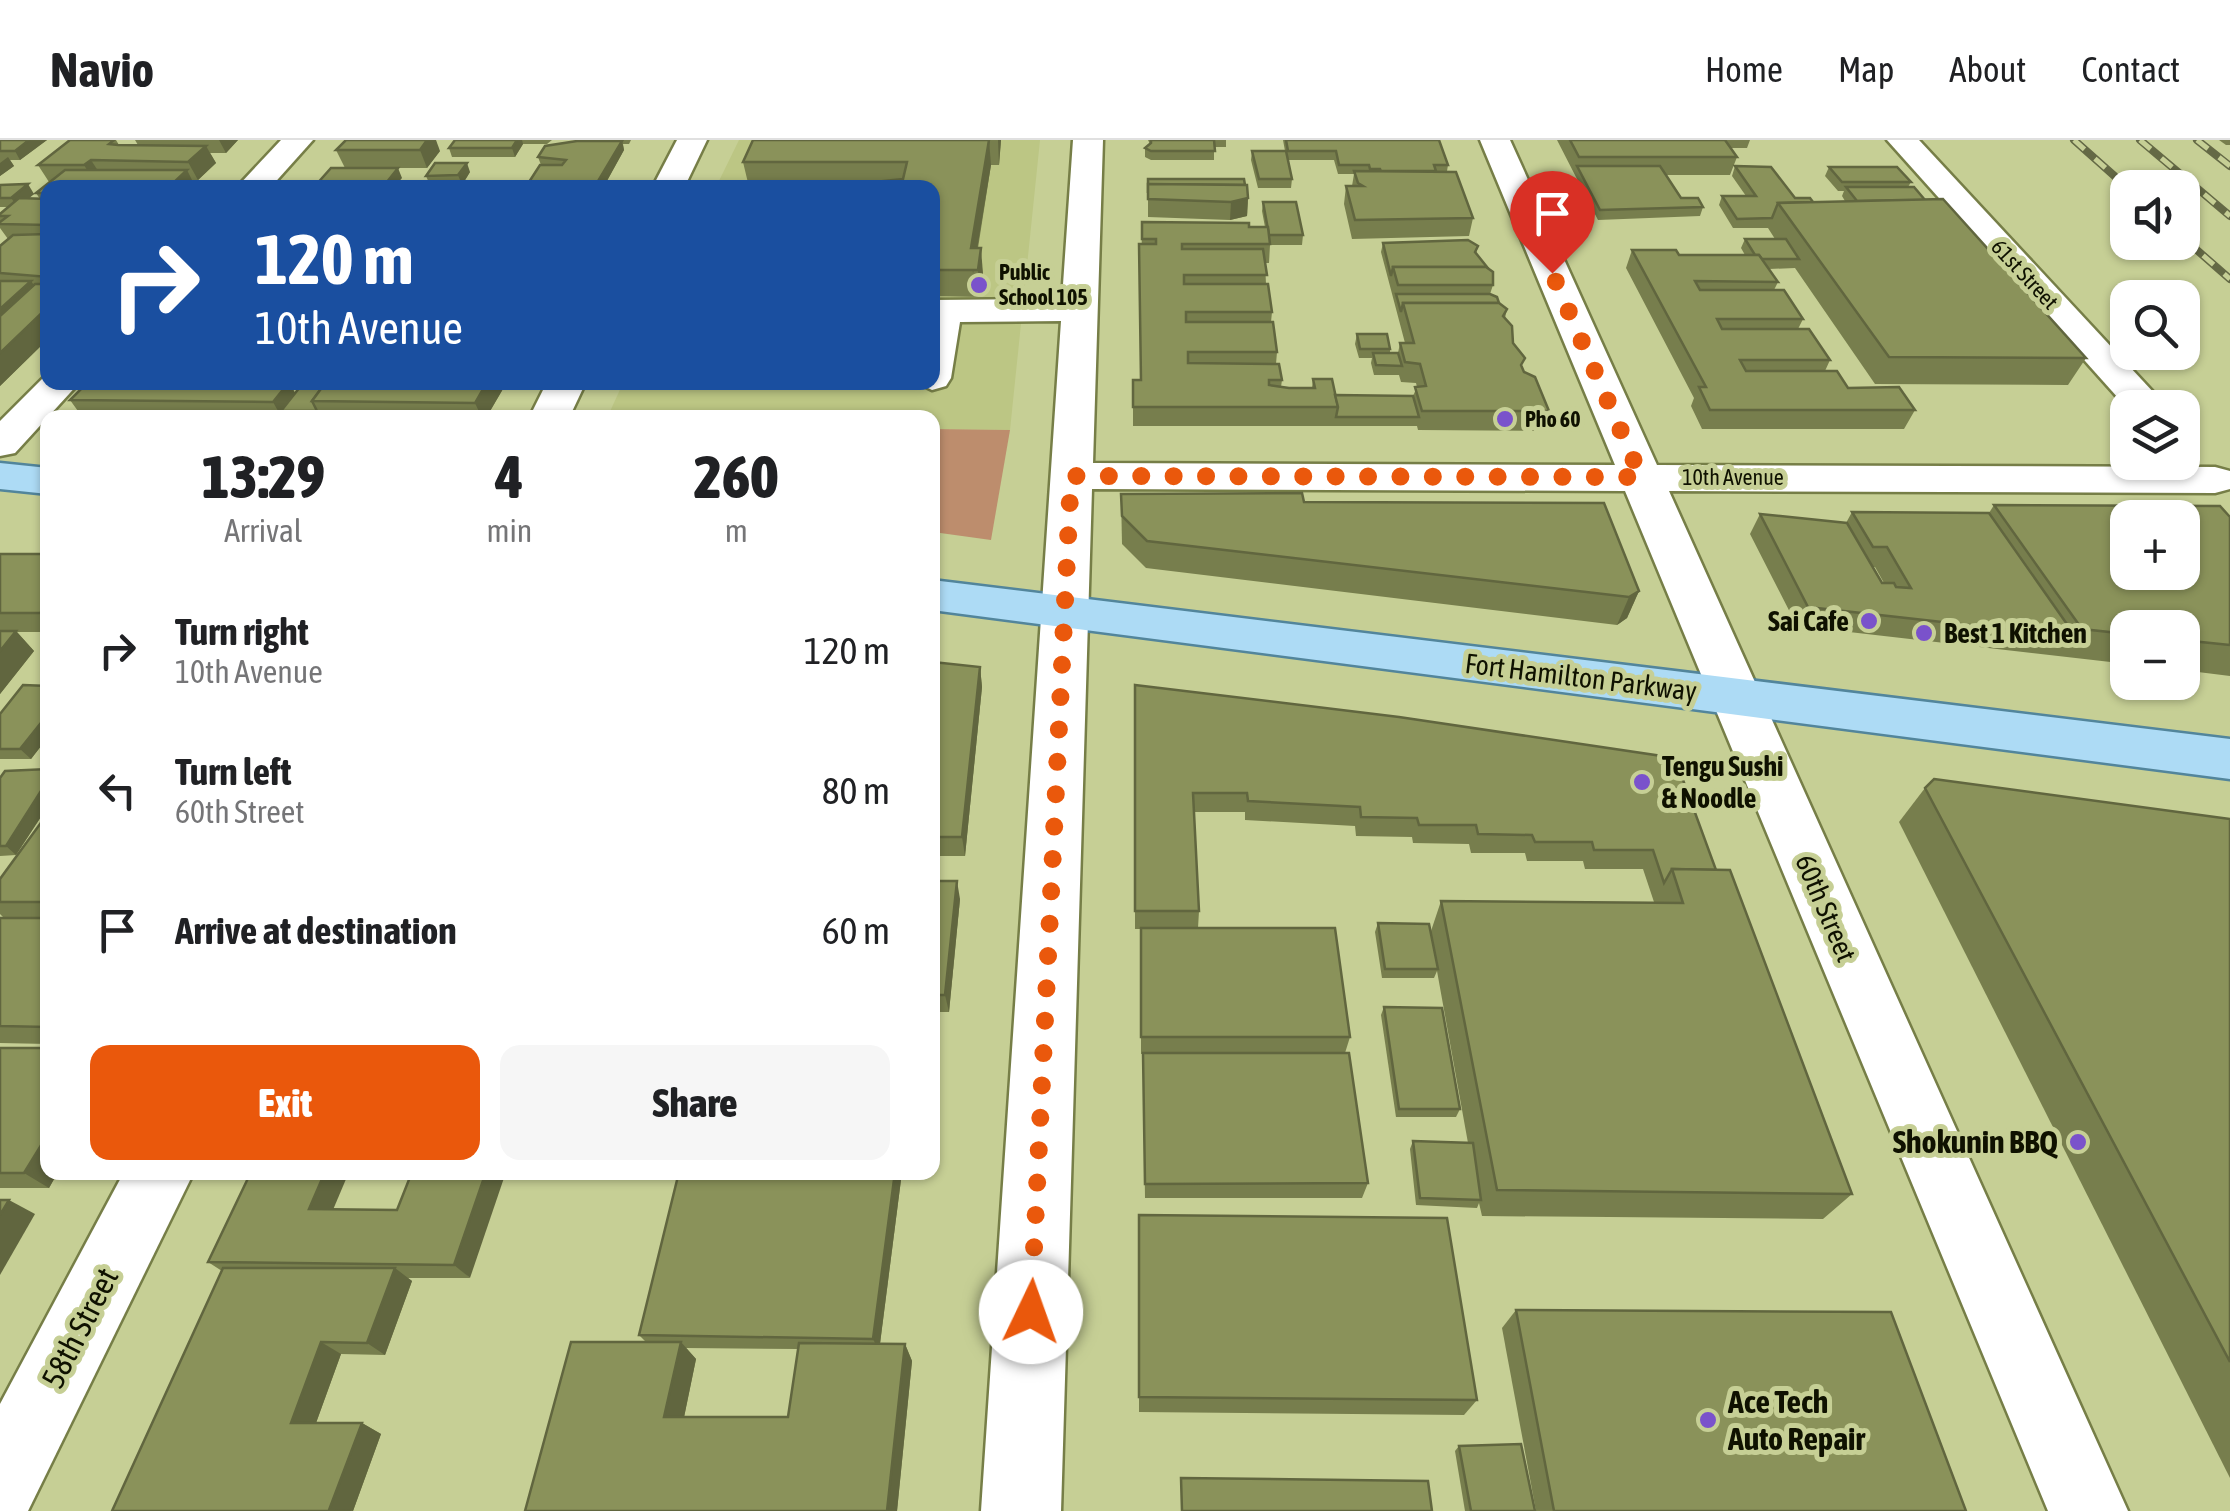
<!DOCTYPE html>
<html lang="en">
<head>
<meta charset="utf-8">
<style>
  :root { --surface:#fff; --page:#f6f6f6; --text:#202124; --muted:#757577; --line:#e0e0e0; --accent:#ea580c }
  body { margin:0; font-family:"Asap Condensed",sans-serif; background:var(--page); color:var(--text); height:100vh; display:flex; flex-direction:column; font-size:38px; white-space:nowrap }
  * { box-sizing:border-box; margin:0 }
  p { font-size:32px; color:var(--muted) }
  .icon { flex:none; width:55px; height:55px; fill:none; stroke:currentColor; stroke-width:2; stroke-linecap:round; stroke-linejoin:round }
  .map { position:relative; flex:1; overflow:hidden }
  .sheet { position:absolute; left:40px; top:270px; width:900px; height:770px; display:flex; flex-direction:column; background:var(--surface); border-radius:20px; box-shadow:0 2px 8px #0004 }
  .sheet>* { flex:none }
  .hud { position:absolute; left:40px; top:40px; width:900px; height:210px; border-radius:20px; box-shadow:0 2px 8px #0004; background:#1a4fa0; color:#fff; overflow:hidden }
  .tools { position:absolute; left:2110px; top:30px; display:grid; gap:20px }
  .tools a { display:grid; place-items:center; width:90px; height:90px; border-radius:20px; background:var(--surface); box-shadow:0 2px 8px #0004; font-size:50px }
  .pin { position:absolute; display:grid; place-items:center; width:85px; height:85px; color:#fff; margin:-102px -42px; border-radius:50% 50% 50% 0; rotate:-45deg; box-shadow:0 0 10px #0007 }
  .pin .icon { rotate:45deg }
  .me { position:absolute; width:110px; margin:-55px; rotate:3deg; stroke-linejoin:round; filter:drop-shadow(0 0 8px #0008) }
  .turn { display:flex; align-items:center; gap:35px; height:210px; padding:0 50px; font-size:45px }
  .turn .icon { width:130px; height:130px; stroke-width:2.5 }
  .turn b { display:block; font-size:70px; line-height:85px }
  .eta { display:flex; justify-content:space-evenly; align-items:center; height:170px; text-align:center }
  .eta b { font-size:60px; font-weight:800; line-height:70px }
  .action { display:flex; gap:20px; margin-top:auto; padding:20px 50px }
  .action a { flex:1; height:115px; border-radius:20px; background:var(--accent); color:#fff; font-size:40px; font-weight:800; line-height:115px; text-align:center }
  .action a+a { background:var(--page); color:var(--text) }
  ul { padding:0; list-style:none }
  li { display:flex; align-items:center; gap:30px; height:140px; padding:0 50px }
  li div { flex:1 }
  li b { display:block; font-size:38px }
  li em { font-style:normal }
  header { display:flex; align-items:center; gap:60px; box-sizing:border-box; height:140px; padding:0 50px; background:var(--surface); border-bottom:2px solid var(--line) }
  header strong { font-size:48px }
  nav { display:flex; gap:55px; margin-inline-start:auto; font-size:35px }
  .map>svg:first-child { display:block }
</style>
</head>
<body>
<header>
<strong>Navio</strong>
<nav><a>Home</a><a>Map</a><a>About</a><a>Contact</a></nav>
</header>
<div class="map">
<svg width="2230" height="1371" viewBox="0 0 2230 1371">
  <rect width="100%" height="100%" fill="#c6cf95"/>
  <path fill="#bcc684" d="M739,0H1040L1010,290L933,289L932,278H607L623,243L932,242V48L716,47Z"/>
  <path fill="#bd8d6d" d="M933,289L1010,290L991,400L933,392Z"/>
  <g fill="none" stroke-linecap="round" stroke-linejoin="round">
    <g stroke="#767e47" stroke-width="5">
      <g id="minor">
        <path d="M281,0H313L270,48H236Z"/>
        <path d="M677,0H707L684,48H652Z"/>
        <path d="M1073,0H1103L1093,323L1615,325L1480,0H1510L1657,325L2215,327L2230,331V349L2215,353L1669,351L2128,1371H2048L1625,351L1092,349L1061,1371H981L1061,181L960,182L951,238L946,246L932,250L916,242H932V160L1062,159Z"/>
        <path d="M1887,0H1919L2168,268L2128,269Z"/>
        <path d="M47,234L48,242H80L15,313L0,316V281Z"/>
        <path d="M547,242H586L569,278H529Z"/>
        <path d="M124,1032H194L28,1371H0V1264Z"/>
      </g>
    </g>
    <g stroke="#52859b" stroke-width="5">
      <g id="major">
        <path d="M0,323L48,328V354L0,349Z"/>
        <path d="M932,440L2230,599V639L932,470Z"/>
      </g>
    </g>
    <use href="#minor" fill="#fff" fill-rule="evenodd"/>
    <use href="#major" fill="#addbf5" fill-rule="evenodd"/>
    <g stroke="#646945" stroke-width="8">
      <g id="rail">
        <path d="M2074,0L2128,48"/>
        <path d="M2140,0L2230,76"/>
        <path d="M2197,0L2230,26"/>
        <path d="M2182,97L2230,139"/>
      </g>
    </g>
    <use href="#rail" stroke="#c6cf95" stroke-width="5" stroke-dasharray="14" stroke-linecap="butt"/>
  </g>
  <g fill="#777e4d" fill-rule="evenodd">
    <path d="M0,0H47L20,20H10L14,26L0,36Z"/>
    <path d="M70,0H116L119,5H138L135,0H238L226,13H210L216,23L198,40H192L196,48H48V199L0,246V106L8,99L0,88V74L8,67H0V45L34,54L28,59H40L36,53L49,42L38,25Z"/>
    <path d="M455,0H552L547,4H523L515,17H452L449,8Z"/>
    <path d="M588,0H631L629,4H623L624,10L603,48H531L529,42L541,25L538,17L589,1Z"/>
    <path d="M753,0H1001L999,25H991L978,108L983,134L980,157L932,156V48L749,47L743,22Z"/>
    <path d="M1148,0H1226V7H1214V20H1151L1145,17V8L1150,4Z"/>
    <path d="M1283,0H1439L1448,25L1447,31L1473,78L1469,96L1352,99L1344,64L1346,46H1352L1354,34H1338L1334,20H1288L1292,39L1291,48H1258L1251,20L1252,11H1285Z"/>
    <path d="M1557,0H1750L1747,8H1730L1737,17L1730,35H1666L1681,58L1703,67L1700,76L1598,80Z"/>
    <path d="M2219,0H2230V5H2226Z"/>
    <path d="M336,10L440,11L427,28H345Z"/>
    <path d="M1735,26L1795,58L1813,62L1845,61L1842,56L1844,51H1838L1825,36L1829,27L1911,42L1908,47L1925,60L2086,218L2068,245L1875,244L1795,128L1769,129L1778,142L1774,150L1803,179L1798,189L1830,220L1825,231L1848,248L1915,270L1904,289H1702L1691,266L1694,258L1626,128L1632,110L1679,115H1745L1741,108L1745,99H1775L1768,88H1733L1719,65L1722,56H1746L1732,36Z"/>
    <path d="M470,32L462,45H430L426,36Z"/>
    <path d="M1148,39L1248,58L1247,76L1230,80L1148,77Z"/>
    <path d="M1263,62L1303,95L1302,105H1270L1269,123H1265L1266,144L1272,172L1271,182L1277,212L1276,224L1282,240L1281,247L1312,248L1313,239L1335,255L1413,256L1417,247L1416,243L1401,242L1399,235H1374L1371,223L1372,218H1359L1355,204L1357,194L1390,209V213H1398L1400,203H1405L1381,112L1383,103L1478,106L1476,114L1493,145L1490,154L1507,169L1505,178L1522,228L1549,271L1543,291L1418,290L1417,286H1133V240H1140L1142,82L1265,87L1262,71Z"/>
    <path d="M289,242L295,253L304,242H507L486,278H83L70,260Z"/>
    <path d="M1121,354L1304,362L1639,451L1627,478L1617,485L1146,428L1122,404Z"/>
    <path d="M1994,365L2230,377V536L2182,530V488H2128V524L1797,486L1750,394L1760,374L1846,383L1852,372L1989,373ZM1872,427H1875L1884,443H1882Z"/>
    <path d="M0,414H48V492H17L34,511L0,554Z"/>
    <path d="M933,522L980,527L982,547L965,716H932Z"/>
    <path d="M1135,545L1716,730L1852,1054L1823,1079L1482,1076L1479,1063L1477,1068L1416,1065L1410,1009L1413,1001L1468,1003L1437,831L1434,838H1382L1375,792L1378,783L1431,791L1441,761L1654,762L1643,729H1585L1583,721H1527L1525,713H1471L1469,704L1413,703L1412,697L1356,696L1355,686L1245,680V672H1194L1199,771L1198,788L1350,897L1345,913L1368,1043L1362,1058H1145L1143,914H1141V789H1135Z"/>
    <path d="M48,546V597L31,619H0V574Z"/>
    <path d="M48,629V666L16,715L0,716V638Z"/>
    <path d="M1925,648L2230,679V1338L1899,682Z"/>
    <path d="M48,673V904L0,903V778H4L0,774V739Z"/>
    <path d="M932,741L960,759L949,872H932Z"/>
    <path d="M1384,867L1460,969L1456,977H1396L1381,875Z"/>
    <path d="M0,908L48,1032H58L49,1048H0Z"/>
    <path d="M679,1032H902L880,1204H905L912,1221L897,1371H525L646,1202L639,1195ZM686,1208L798,1209L788,1277H684L696,1219Z"/>
    <path d="M333,1069L397,1070L470,1138H408L412,1141L385,1215L341,1214L316,1283H362L381,1294L353,1371L222,1131L208,1122Z"/>
    <path d="M1139,1075L1477,1260L1464,1275L1139,1272Z"/>
    <path d="M1516,1170L1966,1371H1536L1502,1188Z"/>
    <path d="M1459,1306L1535,1371H1465L1455,1311Z"/>
  </g>
  <g fill="#61663f">
    <path d="M29,0H47L20,20L15,11Z"/>
    <path d="M219,0H238L226,13Z"/>
    <path d="M427,0H436L440,11L427,28L420,10Z"/>
    <path d="M517,0H522L523,4L515,17L512,8Z"/>
    <path d="M989,0L991,25L973,134L971,108Z"/>
    <path d="M998,0H1001L999,25Z"/>
    <path d="M622,1L624,10L603,48H594Z"/>
    <path d="M206,6L216,23L198,40L188,22Z"/>
    <path d="M8,17L14,26L0,36V23Z"/>
    <path d="M91,20L102,37L95,43L84,25Z"/>
    <path d="M467,23L470,32L462,45L458,35Z"/>
    <path d="M398,28L402,38L394,48H383Z"/>
    <path d="M187,30L196,48H168Z"/>
    <path d="M28,44L34,54L18,67L11,58Z"/>
    <path d="M1248,58L1247,76L1230,80L1231,62Z"/>
    <path d="M981,108L983,134L980,157L978,130Z"/>
    <path d="M31,141L44,159L0,201V169Z"/>
    <path d="M48,167V199L0,246V213Z"/>
    <path d="M289,242L300,262L281,271L285,278H282L273,262Z"/>
    <path d="M487,242H507L486,278H482L475,263Z"/>
    <path d="M1639,451L1627,478L1617,485L1629,457Z"/>
    <path d="M48,464V481L40,473Z"/>
    <path d="M16,491L34,511L0,554V511Z"/>
    <path d="M980,527L982,547L965,716L962,697Z"/>
    <path d="M48,574V588H41L48,594V597L31,619L20,609Z"/>
    <path d="M48,640V666L16,715L6,706Z"/>
    <path d="M957,741L960,759L949,872L945,855Z"/>
    <path d="M48,994V1032H58L49,1048L24,1033Z"/>
    <path d="M325,1032H349L327,1084L309,1069Z"/>
    <path d="M486,1032H506L470,1138L454,1125Z"/>
    <path d="M895,1032H902L879,1211L873,1199Z"/>
    <path d="M9,1060L35,1074L0,1135V1075Z"/>
    <path d="M395,1128L412,1141L385,1215L367,1203Z"/>
    <path d="M321,1202L341,1214L312,1294L291,1283Z"/>
    <path d="M681,1202L696,1219L681,1292L664,1277Z"/>
    <path d="M905,1204L912,1221L897,1371H887Z"/>
    <path d="M362,1283L381,1294L353,1371L329,1370Z"/>
  </g>
  <g fill="#8a925a" stroke="#61663f" stroke-width="2.5" fill-rule="evenodd">
    <path d="M0,0H29L15,11H0Z"/>
    <path d="M70,0H114L109,4L118,5L206,6L188,22L91,20L84,25H38Z"/>
    <path d="M346,0H427L420,10H336Z"/>
    <path d="M455,0H517L512,8H449Z"/>
    <path d="M753,0H989L971,108H981L978,130H932V48H865L866,43L903,39L907,22H743Z"/>
    <path d="M1151,0H1214L1215,11H1151L1145,8L1151,3Z"/>
    <path d="M1286,0H1439L1448,25H1434L1436,31H1381L1380,29H1370L1369,25H1339L1336,11H1288Z"/>
    <path d="M1570,0H1725L1737,17H1579Z"/>
    <path d="M577,1H622L594,48H531L548,46L551,42H529L540,25H562L566,20L538,17L545,6Z"/>
    <path d="M1252,11H1286L1292,39H1259Z"/>
    <path d="M435,23H467L458,35L426,36Z"/>
    <path d="M1577,26H1660L1681,58H1698L1703,67L1600,70Z"/>
    <path d="M1735,26L1771,27L1795,58H1810L1813,62L1778,63L1772,78L1737,79L1722,56H1756Z"/>
    <path d="M1829,27H1897L1911,42H1842Z"/>
    <path d="M331,28H398L383,47L315,46Z"/>
    <path d="M65,30H187L168,48H48V53H36Z"/>
    <path d="M1354,31L1456,32L1473,78L1355,80L1346,46H1363L1358,43Z"/>
    <path d="M1148,39H1244L1245,45L1148,44V53Z"/>
    <path d="M28,44L11,58H0V45Z"/>
    <path d="M1148,44L1247,45L1248,58L1231,62L1148,59Z"/>
    <path d="M1846,47H1914L1925,60L1857,61Z"/>
    <path d="M19,58L48,59V85L0,84V82L8,76H0V74Z"/>
    <path d="M1943,59L2086,218L1889,217L1778,63Z"/>
    <path d="M1263,62H1296L1303,95H1269Z"/>
    <path d="M1142,82L1249,83V87H1268L1270,104H1182V109H1263L1267,135H1184V144H1268L1272,172H1186V182H1273L1277,212H1188V223L1279,224L1282,240H1269V245L1289,248H1315L1313,239H1332L1338,267H1133V240H1141L1139,104H1156V99H1142Z"/>
    <path d="M48,94V137L0,133V106L13,95Z"/>
    <path d="M1745,99H1786L1799,119H1762L1759,115H1755Z"/>
    <path d="M1468,100L1478,106L1475,112L1487,127H1393L1391,136L1383,103Z"/>
    <path d="M1632,110H1676L1679,115H1759L1778,142L1695,141L1700,150H1784L1803,179H1717L1722,189H1809L1830,220H1740L1746,231H1837L1848,248L1899,247L1915,270H1710L1699,247H1706Z"/>
    <path d="M1393,127H1486L1493,132V145H1398Z"/>
    <path d="M0,141H31L0,169Z"/>
    <path d="M35,144H48V167L0,213V176Z"/>
    <path d="M1396,154H1490L1497,157L1499,163H1403L1401,172Z"/>
    <path d="M1403,163H1499L1507,169L1503,176L1512,186L1513,203L1525,218L1521,225L1524,232L1535,237L1549,271H1422L1415,247L1426,246L1420,224L1405,222L1400,203H1414Z"/>
    <path d="M1357,194H1387L1390,209H1360Z"/>
    <path d="M1373,213H1398L1402,226L1376,225Z"/>
    <path d="M88,242H289L273,262L70,260Z"/>
    <path d="M304,242H326L312,261L317,271H281Z"/>
    <path d="M326,242H487L475,263L312,261Z"/>
    <path d="M1335,255L1413,256L1419,277H1336L1338,267Z"/>
    <path d="M1302,353L1304,362L1604,363L1639,451L1629,457L1147,401L1122,376L1121,354Z"/>
    <path d="M1994,365L2220,366L2230,377V505L2182,500V488H2128V494L2082,489ZM2128,378H2182V432H2128Z"/>
    <path d="M1852,372L1989,373L2076,497L1808,467L1760,374L1847,383L1882,443H1894L1896,447L1911,448L1887,407H1873Z"/>
    <path d="M0,414H48V464L40,473H0Z"/>
    <path d="M0,491H16L0,511Z"/>
    <path d="M933,522L980,527L962,697H932Z"/>
    <path d="M23,545L48,546V574L20,609H0V574Z"/>
    <path d="M1135,545L1399,577L1675,618L1716,730L1672,729L1664,743L1653,710H1594L1592,702H1535L1532,695L1478,694L1476,685H1419L1417,678L1361,677L1360,667L1248,661L1247,653H1193L1199,771H1135Z"/>
    <path d="M48,629V640L6,706H0V638L5,631Z"/>
    <path d="M1934,639L2230,679V1222L1925,648Z"/>
    <path d="M48,673V762H0V739Z"/>
    <path d="M1672,729L1730,730L1852,1054L1497,1050L1441,761L1683,763Z"/>
    <path d="M932,741H957L945,855H932Z"/>
    <path d="M0,778H48V887L0,886Z"/>
    <path d="M1378,783L1429,784L1438,829H1385Z"/>
    <path d="M1141,788H1335L1350,897H1141Z"/>
    <path d="M1384,867L1442,868L1460,969H1399Z"/>
    <path d="M0,908H48V994L24,1033H0Z"/>
    <path d="M1143,913H1349L1368,1043L1145,1044Z"/>
    <path d="M1413,1001L1473,1003L1481,1060L1420,1058Z"/>
    <path d="M251,1032H325L309,1069L397,1070L412,1032H486L454,1125L208,1122Z"/>
    <path d="M679,1032H895L873,1199L639,1195Z"/>
    <path d="M0,1060H9L0,1075Z"/>
    <path d="M1139,1075L1447,1078L1477,1260L1139,1257Z"/>
    <path d="M223,1128H395L367,1203L321,1202L291,1283H362L329,1370L351,1371H112Z"/>
    <path d="M1516,1170L1891,1172L1966,1371H1554Z"/>
    <path d="M571,1202H681L664,1277H788L799,1203L905,1204L887,1371H525Z"/>
    <path d="M1521,1304L1535,1371H1471L1459,1306Z"/>
    <path d="M1181,1338L1428,1341L1432,1371H1182Z"/>
  </g>
  <g fill="none" stroke-linecap="round" stroke-linejoin="round">
    <path stroke="#ea580c" stroke-width="18" stroke-dasharray="0 32.4" d="M1031,1172L1071,336L1641,337L1552,133"/>
  </g>
  <g fill="#7a52cb" stroke="#c6cf95" stroke-width="4">
    <circle cx="979" cy="145" r="10"/>
    <circle cx="1505" cy="279" r="10"/>
    <circle cx="1869" cy="481" r="10"/>
    <circle cx="1924" cy="493" r="10"/>
    <circle cx="1642" cy="642" r="10"/>
    <circle cx="2078" cy="1002" r="10"/>
    <circle cx="1708" cy="1280" r="10"/>
  </g>
  <g text-anchor="middle" stroke-width="10" stroke-linejoin="round" paint-order="stroke">
    <g font-size="22" font-weight="bold" fill="#0f1100" stroke="#c6cf95" text-anchor="start">
      <text x="999" y="140">Public<tspan x="999" dy="25">School 105</tspan></text>
      <text x="1525" y="287">Pho 60</text>
    </g>
    <g font-size="22" fill="#0f1100" stroke="#c6cf95">
      <text transform="translate(2025 134) rotate(47)" y="8">61st Street</text>
      <text x="1733" y="345">10th Avenue</text>
    </g>
    <g font-size="28" font-weight="bold" fill="#0f1100" stroke="#c6cf95" text-anchor="start">
      <text x="1849" y="491" text-anchor="end">Sai Cafe</text>
      <text x="1944" y="503">Best 1 Kitchen</text>
      <text x="1662" y="636">Tengu Sushi<tspan x="1662" dy="32">&amp; Noodle</tspan></text>
    </g>
    <g font-size="28" fill="#0f1100" stroke="#c6cf95">
      <text transform="translate(1581 537) rotate(7)" y="10">Fort Hamilton Parkway</text>
      <text transform="translate(1826 768) rotate(67)" y="10">60th Street</text>
    </g>
    <g font-size="32" font-weight="bold" fill="#0f1100" stroke="#c6cf95" text-anchor="end">
      <text x="2058" y="1013">Shokunin BBQ</text>
      <text x="1728" y="1273" text-anchor="start">Ace Tech<tspan x="1728" dy="37">Auto Repair</tspan></text>
    </g>
    <g font-size="32" fill="#0f1100" stroke="#c6cf95">
      <text transform="translate(80 1188) rotate(-63)" y="11">58th Street</text>
    </g>
  </g>
</svg>
<div class="tools">
<a><svg class="icon" aria-label="sound" viewBox="0 0 24 24"><path d="M4 9h4l5-4v14l-5-4H4zM17 9q2 3 0 6"/></svg></a>
<a><svg class="icon" aria-label="search" viewBox="0 0 24 24"><circle cx="10" cy="10" r="6"/><path d="M15 15l6 6"/></svg></a>
<a><svg class="icon" aria-label="layers" viewBox="0 0 24 24"><path d="M12 4l9 5-9 5-9-5zM3 14l9 5 9-5"/></svg></a>
<a>+</a>
<a>−</a>
</div>
<div class="pin" style="left:1552px;top:133px;background:#d93025"><svg class="icon" aria-label="arrive" viewBox="0 0 24 24"><path d="M6 21V4h12l-3 4 3 4H6"/></svg></div>
<svg class="me" style="left:1031px;top:1172px" viewBox="-20 -20 40 40"><circle r="19" fill="#fff"/><path d="M0-13L10 11 0 6-10 11z" fill="#ea580c"/></svg>
<div class="hud">
<div class="turn"><svg class="icon" aria-label="right" viewBox="0 0 24 24"><path d="M7 20v-9h11M14 6l5 5-5 5"/></svg><div><b>120 m</b>10th Avenue</div></div>
</div>
<section class="sheet">
<div class="eta">
<div><b>13:29</b><p>Arrival</p></div>
<div><b>4</b><p>min</p></div>
<div><b>260</b><p>m</p></div>
</div>
<ul>
<li><svg class="icon" aria-label="right" viewBox="0 0 24 24"><path d="M7 20v-9h11M14 6l5 5-5 5"/></svg><div><b>Turn right</b><p>10th Avenue</p></div><em>120 m</em></li>
<li><svg class="icon" aria-label="left" viewBox="0 0 24 24"><path d="M17 20v-9H6M10 6l-5 5 5 5"/></svg><div><b>Turn left</b><p>60th Street</p></div><em>80 m</em></li>
<li><svg class="icon" aria-label="arrive" viewBox="0 0 24 24"><path d="M6 21V4h12l-3 4 3 4H6"/></svg><div><b>Arrive at destination</b></div><em>60 m</em></li>
</ul>
<div class="action"><a>Exit</a><a>Share</a></div>
</section>
</div>
</body>
</html>
